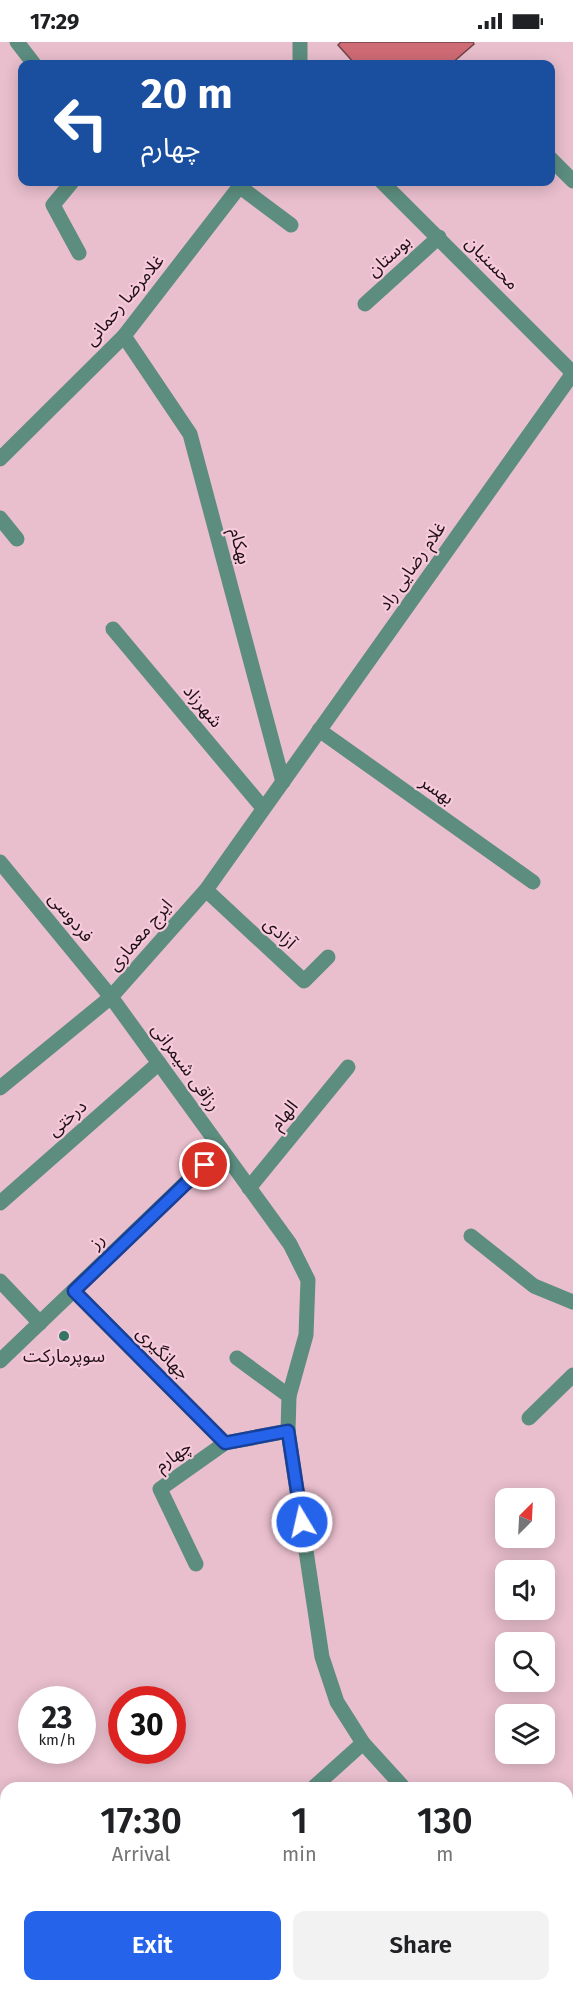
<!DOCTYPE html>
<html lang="en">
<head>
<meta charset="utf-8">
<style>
  :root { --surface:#fff; --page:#f2f2f2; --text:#202124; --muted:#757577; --accent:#2563eb }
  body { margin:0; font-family:"Fira Sans","Noto Sans Arabic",sans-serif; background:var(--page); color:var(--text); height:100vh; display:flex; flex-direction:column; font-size:22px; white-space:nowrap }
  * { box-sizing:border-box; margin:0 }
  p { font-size:20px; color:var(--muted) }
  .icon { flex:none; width:33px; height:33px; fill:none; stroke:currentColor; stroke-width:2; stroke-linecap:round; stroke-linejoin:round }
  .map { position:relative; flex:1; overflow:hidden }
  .sheet { position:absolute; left:0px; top:1740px; width:573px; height:210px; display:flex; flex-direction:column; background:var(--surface); border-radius:18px 18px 0 0; box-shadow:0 3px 15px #0003 }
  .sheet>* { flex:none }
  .hud { position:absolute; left:18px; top:18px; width:537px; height:126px; border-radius:12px; box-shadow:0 3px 15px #0003; background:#1a4fa0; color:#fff; overflow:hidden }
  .needle { width:39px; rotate:24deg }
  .controls { position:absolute; left:495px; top:1446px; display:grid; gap:12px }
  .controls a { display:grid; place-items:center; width:60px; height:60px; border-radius:12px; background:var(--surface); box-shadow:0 3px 15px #0003; font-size:30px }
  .speed { position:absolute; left:18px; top:1644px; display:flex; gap:12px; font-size:30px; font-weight:700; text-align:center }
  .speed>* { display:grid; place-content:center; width:78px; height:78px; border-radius:50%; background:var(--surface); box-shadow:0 3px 15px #0003; line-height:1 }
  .speed small { font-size:15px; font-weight:400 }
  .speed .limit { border:9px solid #d22; background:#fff; color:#111 }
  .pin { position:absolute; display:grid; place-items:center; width:51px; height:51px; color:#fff; margin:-26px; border:3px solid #fff; border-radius:50%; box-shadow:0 2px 6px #0007 }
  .me { position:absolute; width:66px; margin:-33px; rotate:351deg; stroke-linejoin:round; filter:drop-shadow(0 0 4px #0008) }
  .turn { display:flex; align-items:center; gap:21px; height:126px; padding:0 24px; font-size:27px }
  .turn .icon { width:78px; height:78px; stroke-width:2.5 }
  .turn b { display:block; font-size:42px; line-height:51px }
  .eta { display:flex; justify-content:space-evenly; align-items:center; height:102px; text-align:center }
  .eta b { font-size:36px; font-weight:600; line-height:42px }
  .primary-button { display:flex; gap:12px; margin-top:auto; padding:12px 24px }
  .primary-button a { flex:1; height:69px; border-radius:12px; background:var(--accent); color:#fff; font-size:24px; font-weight:600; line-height:69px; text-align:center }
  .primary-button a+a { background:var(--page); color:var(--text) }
  .status { display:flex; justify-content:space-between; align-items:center; height:42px; padding:0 30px; background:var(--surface); direction:ltr }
  .status svg { height:16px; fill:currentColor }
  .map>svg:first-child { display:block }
</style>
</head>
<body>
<div class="status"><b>17:29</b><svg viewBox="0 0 49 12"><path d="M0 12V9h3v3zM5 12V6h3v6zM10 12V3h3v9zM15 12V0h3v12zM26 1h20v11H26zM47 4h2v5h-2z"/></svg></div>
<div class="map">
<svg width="573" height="1950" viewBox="0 0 573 1950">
  <rect width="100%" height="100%" fill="#e9becd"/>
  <path fill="#cf6b75" stroke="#6d4649" stroke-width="1.5" d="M341,0H473L474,2L451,22H355L338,3Z"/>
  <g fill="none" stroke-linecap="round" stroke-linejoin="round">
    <g stroke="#5c8d7f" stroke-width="15">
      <path d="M17,0L34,22"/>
      <path d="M300,0V22"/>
      <path d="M550,116L573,139"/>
      <path d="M72,140L53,163L79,211"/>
      <path d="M382,140L573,331"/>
      <path d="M239,144L291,183"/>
      <path d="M365,262L439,195"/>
      <path d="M124,294L190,392L283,740"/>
      <path d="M0,417L124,294L243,140"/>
      <path d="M0,476L17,497"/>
      <path d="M113,587L263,766"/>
      <path d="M319,688L533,840"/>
      <path d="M0,820L111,955L290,1202L308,1238L306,1293L289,1354L288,1389L322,1615L337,1660L363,1701L404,1746"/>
      <path d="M206,848L304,939L328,915"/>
      <path d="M0,1046L111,955L206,848L573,331"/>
      <path d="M249,1146L348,1025"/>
      <path d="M0,1161L159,1021"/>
      <path d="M471,1194L534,1244L573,1260"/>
      <path d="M0,1239L40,1281"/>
      <path d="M74,1249L225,1401"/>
      <path d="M237,1316L289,1354"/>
      <path d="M0,1319L221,1107"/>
      <path d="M529,1376L573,1333"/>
      <path d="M196,1522L160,1447L225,1401L288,1389"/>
      <path d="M313,1746L363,1701"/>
      <path d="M0,1808L6,1803"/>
      <path d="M567,1814L573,1800"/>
      <path d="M567,1909L573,1914"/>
      <path d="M130,1944L135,1950"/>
      <path d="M343,1950L350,1944"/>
      <path d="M473,1950L479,1944"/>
    </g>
  </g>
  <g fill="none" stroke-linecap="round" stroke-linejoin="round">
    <g stroke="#184099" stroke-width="15">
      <path id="route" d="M205,1123L74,1249L225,1401L288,1389L302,1480"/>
    </g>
    <use href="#route" stroke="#2563eb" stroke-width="10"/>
  </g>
  <circle fill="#347565" stroke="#f6cada" stroke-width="2" cx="64" cy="1294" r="6"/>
  <g text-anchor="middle" stroke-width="4.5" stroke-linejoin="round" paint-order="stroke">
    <g font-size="18" fill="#1f1016" stroke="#f6cada">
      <text transform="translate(389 214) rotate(-42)" y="6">بوستان</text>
      <text transform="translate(492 221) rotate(45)" y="6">محسنیان</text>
      <text transform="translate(124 258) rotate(-50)" y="6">غلامرضا رحمانی</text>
      <text transform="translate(240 504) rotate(75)" y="6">بهکام</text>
      <text transform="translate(412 524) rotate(-55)" y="6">غلام رضایی راد</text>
      <text transform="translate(203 664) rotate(50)" y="6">شهرزاد</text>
      <text transform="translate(437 748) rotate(35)" y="6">بهسر</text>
      <text transform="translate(71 875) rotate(50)" y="6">فردوسی</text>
      <text transform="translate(280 891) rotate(43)" y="6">آزادی</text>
      <text transform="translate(140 893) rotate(-49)" y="6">ایرج معماری</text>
      <text transform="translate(186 1025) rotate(54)" y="6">رزاقی شیمرانی</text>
      <text transform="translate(284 1073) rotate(-51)" y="6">الهام</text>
      <text transform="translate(67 1076) rotate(-41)" y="6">درختی</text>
      <text transform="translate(97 1199) rotate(-44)" y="6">رز</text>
      <text transform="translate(163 1311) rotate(45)" y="6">جهانگیری</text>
      <text transform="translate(173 1414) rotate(-36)" y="6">چهارم</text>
    </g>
    <g font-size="18" fill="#1f1016" stroke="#f6cada">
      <text x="64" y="1320">سوپرمارکت</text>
    </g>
  </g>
</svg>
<div class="controls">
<a><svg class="needle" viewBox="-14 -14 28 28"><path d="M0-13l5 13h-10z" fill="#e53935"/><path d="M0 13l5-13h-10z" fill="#757577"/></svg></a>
<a><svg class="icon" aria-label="sound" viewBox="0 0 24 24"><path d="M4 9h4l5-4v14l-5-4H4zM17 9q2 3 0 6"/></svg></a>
<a><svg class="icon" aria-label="search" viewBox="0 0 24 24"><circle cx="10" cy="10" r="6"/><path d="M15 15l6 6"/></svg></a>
<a><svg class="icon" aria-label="layers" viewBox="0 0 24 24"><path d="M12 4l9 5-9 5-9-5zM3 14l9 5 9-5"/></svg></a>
</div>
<div class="speed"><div>23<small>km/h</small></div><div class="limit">30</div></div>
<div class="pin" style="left:205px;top:1123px;background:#d93025"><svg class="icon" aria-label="arrive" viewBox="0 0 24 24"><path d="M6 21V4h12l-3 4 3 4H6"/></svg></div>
<svg class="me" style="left:302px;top:1480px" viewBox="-20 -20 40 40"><circle r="17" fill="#2563eb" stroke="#fff" stroke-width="3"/><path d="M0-11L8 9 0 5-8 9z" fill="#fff"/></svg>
<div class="hud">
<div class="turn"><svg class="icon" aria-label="left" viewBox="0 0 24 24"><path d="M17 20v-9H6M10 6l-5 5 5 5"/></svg><div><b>20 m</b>چهارم</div></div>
</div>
<section class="sheet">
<div class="eta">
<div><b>17:30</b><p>Arrival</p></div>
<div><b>1</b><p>min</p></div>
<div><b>130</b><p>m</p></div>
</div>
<div class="primary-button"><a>Exit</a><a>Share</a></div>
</section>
</div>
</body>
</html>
